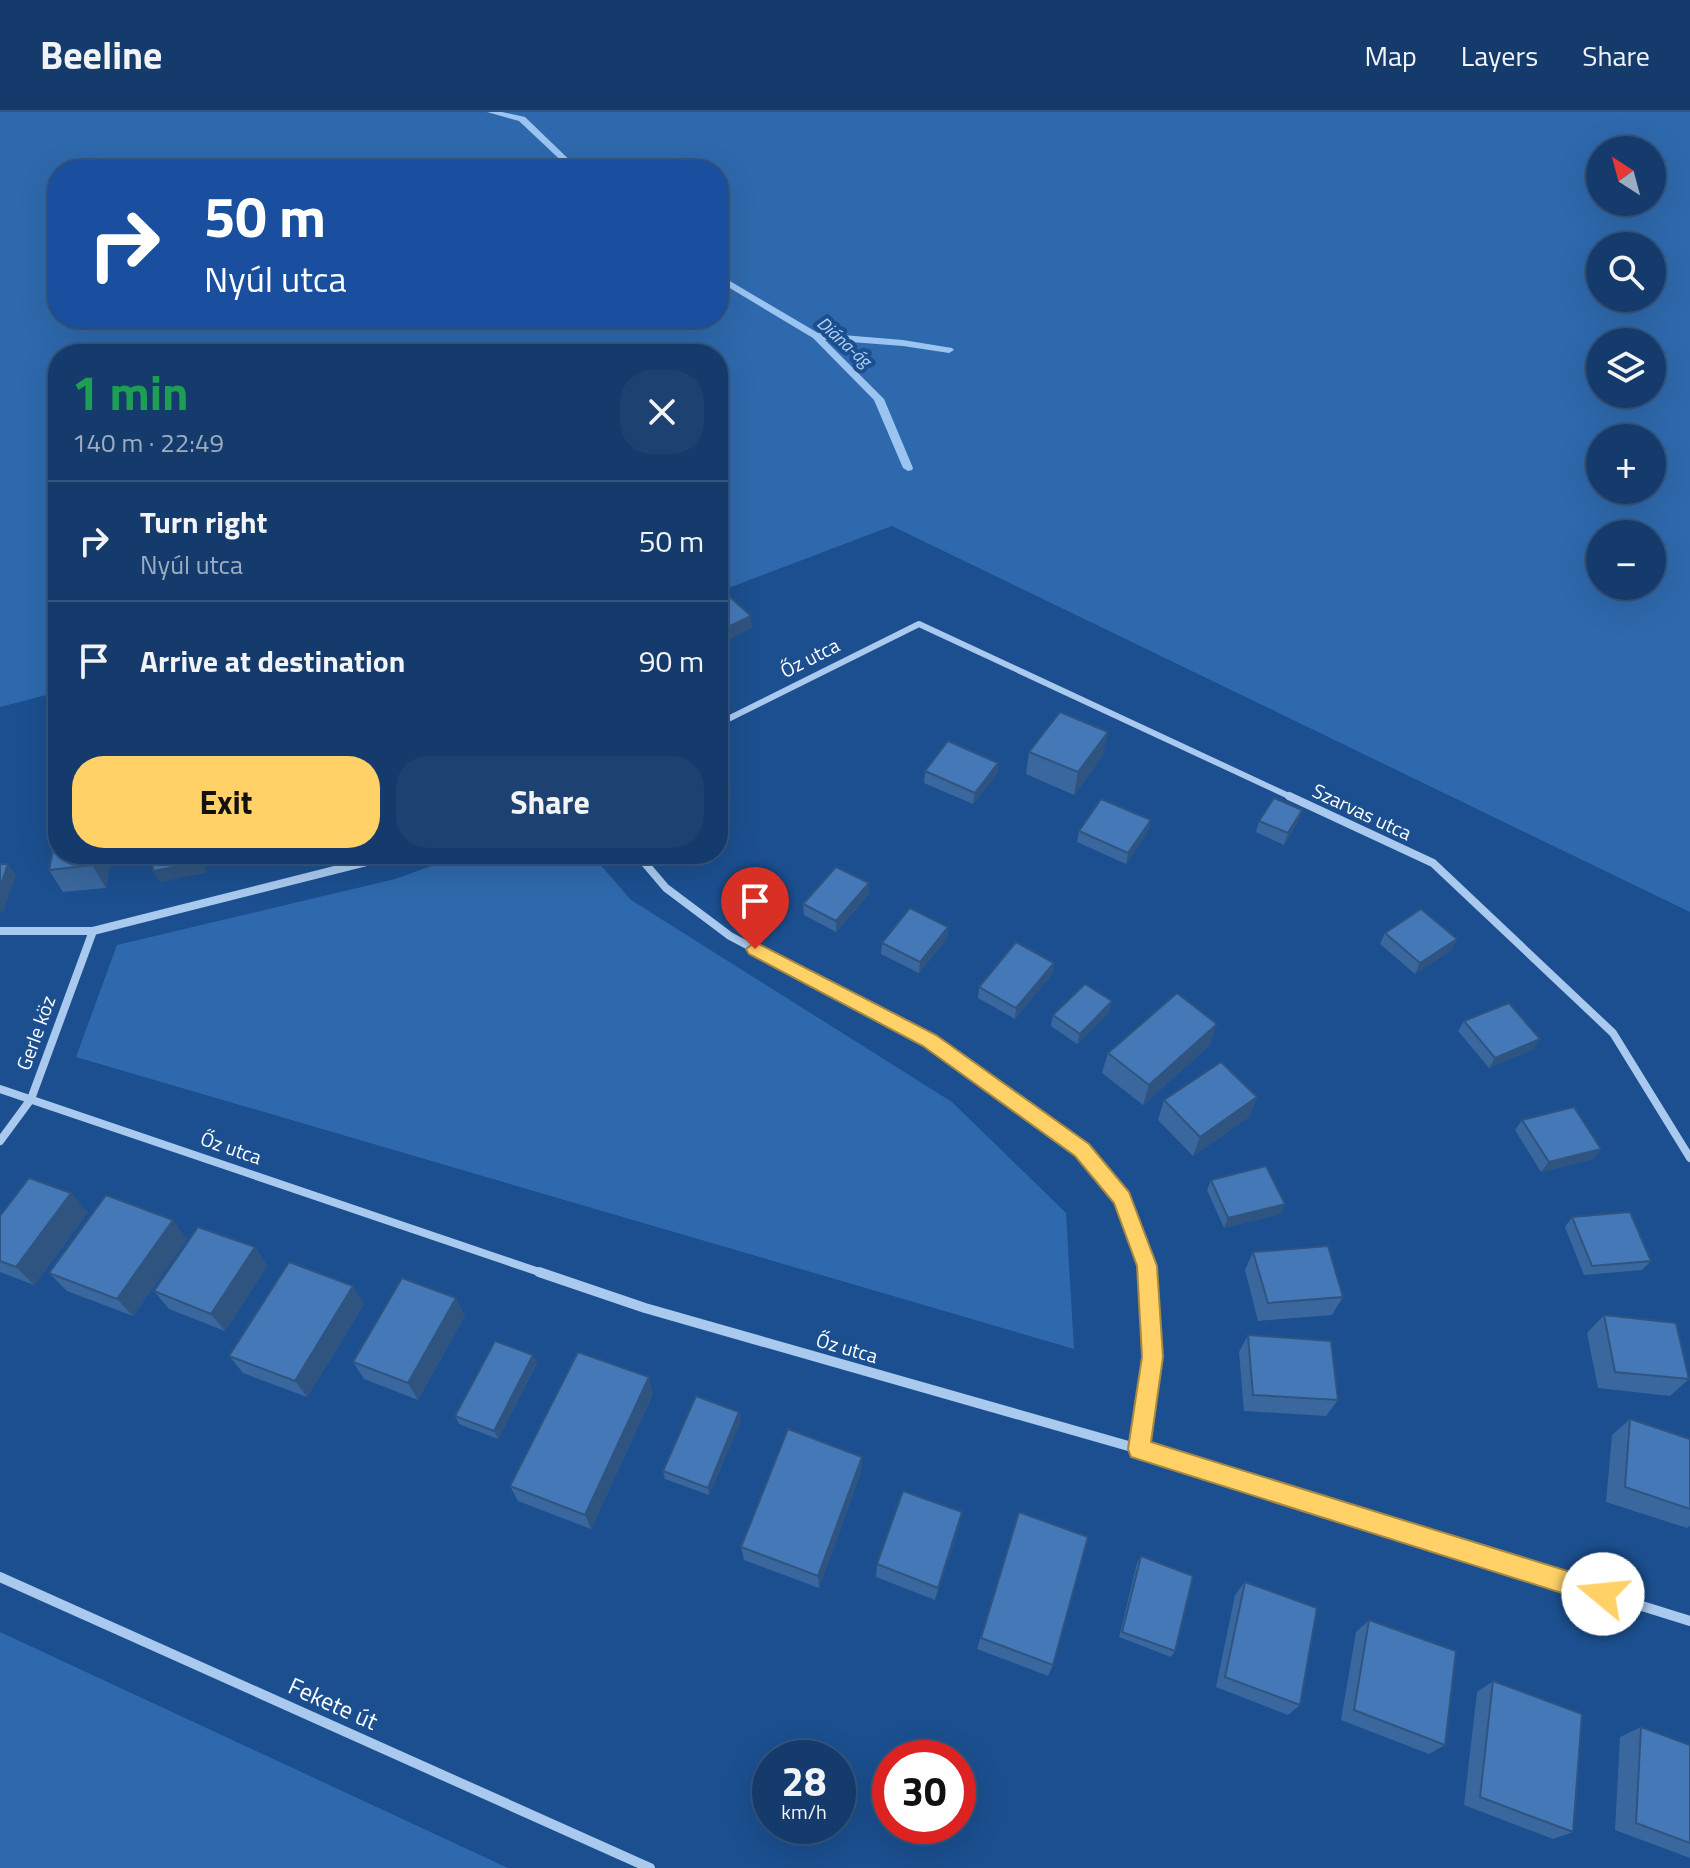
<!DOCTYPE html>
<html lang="en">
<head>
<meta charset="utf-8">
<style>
  :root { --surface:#143b6b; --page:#1d4271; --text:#f1f3f6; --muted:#9dadc1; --line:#33557e; --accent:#ffd166 }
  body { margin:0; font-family:"Titillium Web",sans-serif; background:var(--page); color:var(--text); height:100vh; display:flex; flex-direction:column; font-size:30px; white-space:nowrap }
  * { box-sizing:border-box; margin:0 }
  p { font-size:26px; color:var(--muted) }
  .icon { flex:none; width:44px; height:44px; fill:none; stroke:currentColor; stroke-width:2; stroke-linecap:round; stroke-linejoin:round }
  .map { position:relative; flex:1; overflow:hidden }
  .panel { position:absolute; left:48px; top:232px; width:680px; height:520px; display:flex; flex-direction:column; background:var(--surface); border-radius:32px; box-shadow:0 8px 32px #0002,0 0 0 2px var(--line) }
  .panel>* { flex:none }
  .guide { position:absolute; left:48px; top:48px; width:680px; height:168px; border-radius:32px; box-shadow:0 8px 32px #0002,0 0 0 2px var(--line); background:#1a4fa0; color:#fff; overflow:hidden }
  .needle { width:52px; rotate:324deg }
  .controls { position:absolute; left:1586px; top:24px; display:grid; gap:16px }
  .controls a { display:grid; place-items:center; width:80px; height:80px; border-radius:50%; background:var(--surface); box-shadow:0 8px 32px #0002,0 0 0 2px var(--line); font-size:40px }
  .speed { position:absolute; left:752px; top:1628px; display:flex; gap:16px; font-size:40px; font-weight:700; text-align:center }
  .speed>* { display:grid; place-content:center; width:104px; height:104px; border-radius:50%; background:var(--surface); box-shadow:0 8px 32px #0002,0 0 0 2px var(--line); line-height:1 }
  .speed small { font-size:20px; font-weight:400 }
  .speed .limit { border:12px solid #d22; background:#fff; color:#111 }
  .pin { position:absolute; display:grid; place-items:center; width:68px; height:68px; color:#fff; margin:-82px -34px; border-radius:50% 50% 50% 0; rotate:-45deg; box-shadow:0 0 8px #0007 }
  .pin .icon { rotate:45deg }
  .me { position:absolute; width:88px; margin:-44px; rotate:287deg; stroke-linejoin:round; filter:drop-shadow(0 0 6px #0008) }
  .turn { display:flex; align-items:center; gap:28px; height:168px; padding:0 24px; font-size:36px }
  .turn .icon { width:104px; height:104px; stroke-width:2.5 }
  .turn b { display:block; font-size:56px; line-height:68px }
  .round { display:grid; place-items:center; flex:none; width:84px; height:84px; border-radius:32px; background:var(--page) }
  .overview { display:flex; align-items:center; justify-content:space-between; height:136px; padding:0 24px }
  h1 { font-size:48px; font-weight:700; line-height:60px; color:#1e9e55 }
  .primary-button { display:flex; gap:16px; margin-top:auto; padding:16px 24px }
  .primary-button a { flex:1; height:92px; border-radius:32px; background:var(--accent); color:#111; font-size:32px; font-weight:700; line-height:92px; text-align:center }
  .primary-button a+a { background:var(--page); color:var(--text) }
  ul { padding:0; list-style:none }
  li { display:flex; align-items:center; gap:24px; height:120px; padding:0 24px; border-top:2px solid var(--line) }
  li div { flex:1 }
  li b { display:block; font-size:30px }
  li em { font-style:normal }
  header { display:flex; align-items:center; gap:48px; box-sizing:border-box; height:112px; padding:0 40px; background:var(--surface); border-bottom:2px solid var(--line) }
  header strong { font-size:38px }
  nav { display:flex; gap:44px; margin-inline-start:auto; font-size:28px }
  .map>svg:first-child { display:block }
</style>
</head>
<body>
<header>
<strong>Beeline</strong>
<nav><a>Map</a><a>Layers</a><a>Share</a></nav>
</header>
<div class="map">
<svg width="1690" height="1756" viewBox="0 0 1690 1756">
  <rect width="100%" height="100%" fill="#1b4f8f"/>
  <g fill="#2e69ad" fill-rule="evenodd">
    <path d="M0,0H1690V800L892,414L718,480V242H58V580L0,595ZM1600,38H1652V90H1600ZM58,58H718V206H58ZM1600,134H1652V186H1600ZM1600,230H1652V282H1600ZM1600,326H1652V378H1600ZM1600,422H1652V474H1600Z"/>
    <path d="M465,742H591L631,788L952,990L1066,1101L1074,1237L76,945L117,833L395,767Z"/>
    <path d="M0,1520L508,1756H0Z"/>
  </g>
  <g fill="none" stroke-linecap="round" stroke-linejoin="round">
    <g fill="#9cc4f0" fill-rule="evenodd">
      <path d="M487,0H502L525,5L580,58H571L519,9Z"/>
      <path d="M718,162L818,221L903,228L952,236L954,238L949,241L903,234L825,228L884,287L913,356L912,358L908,359L903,356L874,288L813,226L718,169Z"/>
    </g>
    <path stroke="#a9c9ee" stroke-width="6" d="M718,612L919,512L1293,686"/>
    <g stroke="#a9c9ee" stroke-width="8">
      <path d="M1289,684L1433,751L1613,921L1690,1046"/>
      <path d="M637,742L666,776L730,824L929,929L1082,1038L1122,1086L1148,1162"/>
      <path d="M0,819H93L398,742"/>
      <path d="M0,977L545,1162"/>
      <path d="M0,1029L31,987L93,819"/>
    </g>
    <g stroke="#a9c9ee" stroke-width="10">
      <path d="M539,1160L645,1196L1139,1337L1690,1509"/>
      <path d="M1139,1337L1153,1245L1147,1160"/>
      <path d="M0,1465L650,1756"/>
    </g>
  </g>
  <g fill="#3a679d">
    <path d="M1029,640L1103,643L1074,683L1026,662Z"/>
    <path d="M998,651L997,662L973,692L924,671L925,659Z"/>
    <path d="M1302,698L1298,709L1284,733L1256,720L1259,709Z"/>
    <path d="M1151,708L1148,719L1126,752L1077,730L1079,719Z"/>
    <path d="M112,742L106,776L63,780L49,758Z"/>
    <path d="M869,771V782L836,820L804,803L803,792Z"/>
    <path d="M948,815L947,826L919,861L881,842L882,831Z"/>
    <path d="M1385,821L1457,827L1451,838L1415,862L1380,832Z"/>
    <path d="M1054,851L1052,862L1015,907L978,886L979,875Z"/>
    <path d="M1109,900L1077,932L1051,914L1053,903Z"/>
    <path d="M1464,909L1533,937L1489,956L1458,919Z"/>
    <path d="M1210,933L1143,993L1102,961L1108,941Z"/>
    <path d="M1257,985L1249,1005L1193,1044L1158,1008L1164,988Z"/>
    <path d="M1522,1008L1601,1037L1593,1047L1541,1060L1515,1018Z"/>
    <path d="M1211,1068L1285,1092L1280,1102L1224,1116L1207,1078Z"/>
    <path d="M88,1100L34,1173L0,1160V1104Z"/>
    <path d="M1572,1105L1651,1149L1642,1158L1584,1163L1565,1115Z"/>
    <path d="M187,1127L133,1204L67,1179L49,1161Z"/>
    <path d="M255,1135L267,1154L225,1219L169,1197L154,1179Z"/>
    <path d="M1253,1140L1343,1185L1332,1203L1258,1209L1245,1158Z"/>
    <path d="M364,1192L307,1285L243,1261L229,1244Z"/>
    <path d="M465,1203L418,1288L364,1267L353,1250Z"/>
    <path d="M1604,1203L1689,1267L1670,1284L1598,1276L1587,1221Z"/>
    <path d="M1248,1223L1338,1288L1326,1304L1244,1299L1239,1240Z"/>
    <path d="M537,1251L498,1327L459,1312L455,1304Z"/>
    <path d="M653,1282L591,1417L518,1389L510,1374Z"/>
    <path d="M1630,1307L1690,1327V1414L1687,1416L1606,1390L1612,1323Z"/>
    <path d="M741,1308L709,1383L665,1367L663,1359Z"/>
    <path d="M862,1345L861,1360L819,1476L744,1448L741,1435Z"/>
    <path d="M962,1400L959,1414L935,1488L876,1465L877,1452Z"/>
    <path d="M1019,1400L1053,1553L1048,1564L977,1537Z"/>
    <path d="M1141,1444L1175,1539L1171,1545L1119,1525L1137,1451Z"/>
    <path d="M1245,1470L1300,1593L1288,1603L1216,1575L1235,1483Z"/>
    <path d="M1369,1508L1445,1633L1429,1642L1341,1608L1356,1520Z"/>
    <path d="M1493,1569L1573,1720L1553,1727L1464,1693L1477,1580Z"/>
    <path d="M1641,1615L1690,1633V1746L1615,1718L1620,1625Z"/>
  </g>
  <g fill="#305480">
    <path d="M751,504L752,516L718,533V520Z"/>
    <path d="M1108,620L1103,643L1074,683L1078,660Z"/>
    <path d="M998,651L997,662L973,692L975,681Z"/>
    <path d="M730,673L731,684L718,696V683Z"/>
    <path d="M1302,698L1298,709L1284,733L1288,721Z"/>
    <path d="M1151,708L1148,719L1126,752L1128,741Z"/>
    <path d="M95,742H112L106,776L92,753Z"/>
    <path d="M200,742H205L206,761L160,770L153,759Z"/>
    <path d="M250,742H270L252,746Z"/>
    <path d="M8,752L16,763L3,801L0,798V775Z"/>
    <path d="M869,771V782L836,820V809Z"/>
    <path d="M948,815L947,826L919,861L920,850Z"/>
    <path d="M1457,827L1451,838L1415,862L1420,851Z"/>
    <path d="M1054,851L1052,862L1015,907L1016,896Z"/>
    <path d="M1112,889L1109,900L1077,932L1080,922Z"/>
    <path d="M1217,912L1210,933L1143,993L1149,973Z"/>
    <path d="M1540,927L1533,937L1489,956L1495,946Z"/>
    <path d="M1257,985L1249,1005L1193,1044L1200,1025Z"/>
    <path d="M1601,1037L1593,1047L1541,1060L1549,1050Z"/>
    <path d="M71,1081L88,1100L34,1173L16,1155Z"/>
    <path d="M1285,1092L1280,1102L1224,1116L1228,1106Z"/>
    <path d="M173,1108L187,1127L133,1204L117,1187Z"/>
    <path d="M255,1135L267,1154L225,1219L211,1202Z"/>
    <path d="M353,1174L364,1192L307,1285L295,1269Z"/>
    <path d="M456,1186L465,1203L418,1288L408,1271Z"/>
    <path d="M533,1243L537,1251L498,1327L494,1319Z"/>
    <path d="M649,1265L653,1282L591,1417L585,1403Z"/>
    <path d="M739,1300L741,1308L709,1383L708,1376Z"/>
    <path d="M862,1345L861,1360L819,1476L818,1464Z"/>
    <path d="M962,1400L959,1414L935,1488L938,1476Z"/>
  </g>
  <g fill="#4478b7" stroke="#305480" stroke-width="2">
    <path d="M718,474L751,504L718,520Z"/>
    <path d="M1060,600L1108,620L1078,660L1029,640Z"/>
    <path d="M948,629L998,651L975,681L925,659Z"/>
    <path d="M718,666L730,673L718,683Z"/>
    <path d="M1274,686L1302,698L1288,721L1259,709Z"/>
    <path d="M1101,687L1151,708L1128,741L1079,719Z"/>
    <path d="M58,715V742H95L92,753L49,758Z"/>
    <path d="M153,742H200V750L153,759Z"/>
    <path d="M0,752H8L0,775Z"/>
    <path d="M836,755L869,771L836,809L803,792Z"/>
    <path d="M910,796L948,815L920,850L882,831Z"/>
    <path d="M1421,797L1457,827L1420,851L1385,821Z"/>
    <path d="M1016,830L1054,851L1016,896L979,875Z"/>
    <path d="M1085,872L1112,889L1080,922L1053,903Z"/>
    <path d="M1177,881L1217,912L1149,973L1108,941Z"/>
    <path d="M1509,891L1540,927L1495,946L1464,909Z"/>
    <path d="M1221,950L1257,985L1200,1025L1164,988Z"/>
    <path d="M1574,995L1601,1037L1549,1050L1522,1008Z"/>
    <path d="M1266,1054L1285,1092L1228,1106L1211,1068Z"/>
    <path d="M29,1066L71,1081L16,1155L0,1149V1104Z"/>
    <path d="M106,1083L173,1108L117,1187L49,1161Z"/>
    <path d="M1630,1100L1651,1149L1592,1154L1572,1105Z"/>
    <path d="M198,1115L255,1135L211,1202L154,1179Z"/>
    <path d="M1328,1134L1343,1185L1268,1191L1253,1140Z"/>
    <path d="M289,1150L353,1174L295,1269L229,1244Z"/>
    <path d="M402,1166L456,1186L408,1271L353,1250Z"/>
    <path d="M1604,1203L1676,1211L1689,1267L1615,1260Z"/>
    <path d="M1248,1223L1331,1229L1338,1288L1253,1283Z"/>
    <path d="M495,1229L533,1243L494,1319L455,1304Z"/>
    <path d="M578,1240L649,1265L585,1403L510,1374Z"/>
    <path d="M696,1284L739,1300L708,1376L663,1359Z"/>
    <path d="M1630,1307L1690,1327V1397L1625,1375Z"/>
    <path d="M788,1317L862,1345L818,1464L741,1435Z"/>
    <path d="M903,1379L962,1400L938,1476L877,1452Z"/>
    <path d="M1019,1400L1088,1425L1053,1553L981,1526Z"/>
    <path d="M1141,1444L1193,1464L1175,1539L1122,1520Z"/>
    <path d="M1245,1470L1317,1496L1300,1593L1225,1565Z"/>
    <path d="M1369,1508L1456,1539L1445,1633L1354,1598Z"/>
    <path d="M1493,1569L1582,1602L1573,1720L1480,1685Z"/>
    <path d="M1641,1615L1690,1633V1731L1636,1711Z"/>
  </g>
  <path fill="#ffd166" stroke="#a68842" stroke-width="2" d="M755,830L936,923L1089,1032L1129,1080L1157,1154L1163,1245L1151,1330L1603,1470L1611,1474L1615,1482L1611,1490L1603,1494L1131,1345L1128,1337L1142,1245L1137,1154L1114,1091L1075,1044L923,934L749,842L746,837Z"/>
  <g text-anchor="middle" stroke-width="8" stroke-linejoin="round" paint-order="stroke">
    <g font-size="18" font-style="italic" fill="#b5d3f5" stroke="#1b4f8f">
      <text transform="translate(844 230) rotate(42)" y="6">Diána-ág</text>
    </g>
    <g font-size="20" fill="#fff" stroke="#1b4f8f">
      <text transform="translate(810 546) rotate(-27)" y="7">Őz utca</text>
      <text transform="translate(1362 700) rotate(25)" y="7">Szarvas utca</text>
      <text transform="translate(36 921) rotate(-70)" y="7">Gerle köz</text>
      <text transform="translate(231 1036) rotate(19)" y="7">Őz utca</text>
      <text transform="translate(847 1236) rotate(16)" y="7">Őz utca</text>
    </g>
    <g font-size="24" fill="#fff" stroke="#1b4f8f">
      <text transform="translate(333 1592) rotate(24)" y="8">Fekete út</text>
    </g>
  </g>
</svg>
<div class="controls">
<a><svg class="needle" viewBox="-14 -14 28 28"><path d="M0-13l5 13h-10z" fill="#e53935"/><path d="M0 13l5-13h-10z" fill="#9dadc1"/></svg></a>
<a><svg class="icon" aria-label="search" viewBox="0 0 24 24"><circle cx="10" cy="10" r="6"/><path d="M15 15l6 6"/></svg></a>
<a><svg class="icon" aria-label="layers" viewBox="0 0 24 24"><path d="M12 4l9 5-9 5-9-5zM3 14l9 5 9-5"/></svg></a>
<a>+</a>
<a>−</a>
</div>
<div class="speed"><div>28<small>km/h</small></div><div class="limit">30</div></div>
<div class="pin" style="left:755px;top:837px;background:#d93025"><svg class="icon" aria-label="arrive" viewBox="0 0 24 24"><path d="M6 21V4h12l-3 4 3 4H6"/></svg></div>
<svg class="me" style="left:1603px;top:1482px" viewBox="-20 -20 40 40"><circle r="19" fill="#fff"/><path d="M0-13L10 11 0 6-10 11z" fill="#ffd166"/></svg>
<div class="guide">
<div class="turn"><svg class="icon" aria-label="right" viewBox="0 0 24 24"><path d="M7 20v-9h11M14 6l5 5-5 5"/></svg><div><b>50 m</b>Nyúl utca</div></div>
</div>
<section class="panel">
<div class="overview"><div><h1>1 min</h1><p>140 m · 22:49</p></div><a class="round"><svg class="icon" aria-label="close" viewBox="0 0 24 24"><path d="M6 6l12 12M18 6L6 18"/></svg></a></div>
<ul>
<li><svg class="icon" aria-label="right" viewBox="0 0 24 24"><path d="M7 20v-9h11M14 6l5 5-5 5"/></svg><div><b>Turn right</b><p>Nyúl utca</p></div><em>50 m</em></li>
<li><svg class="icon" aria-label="arrive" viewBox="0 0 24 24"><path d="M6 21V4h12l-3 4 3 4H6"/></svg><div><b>Arrive at destination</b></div><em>90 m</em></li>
</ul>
<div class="primary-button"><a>Exit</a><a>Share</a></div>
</section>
</div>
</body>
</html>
